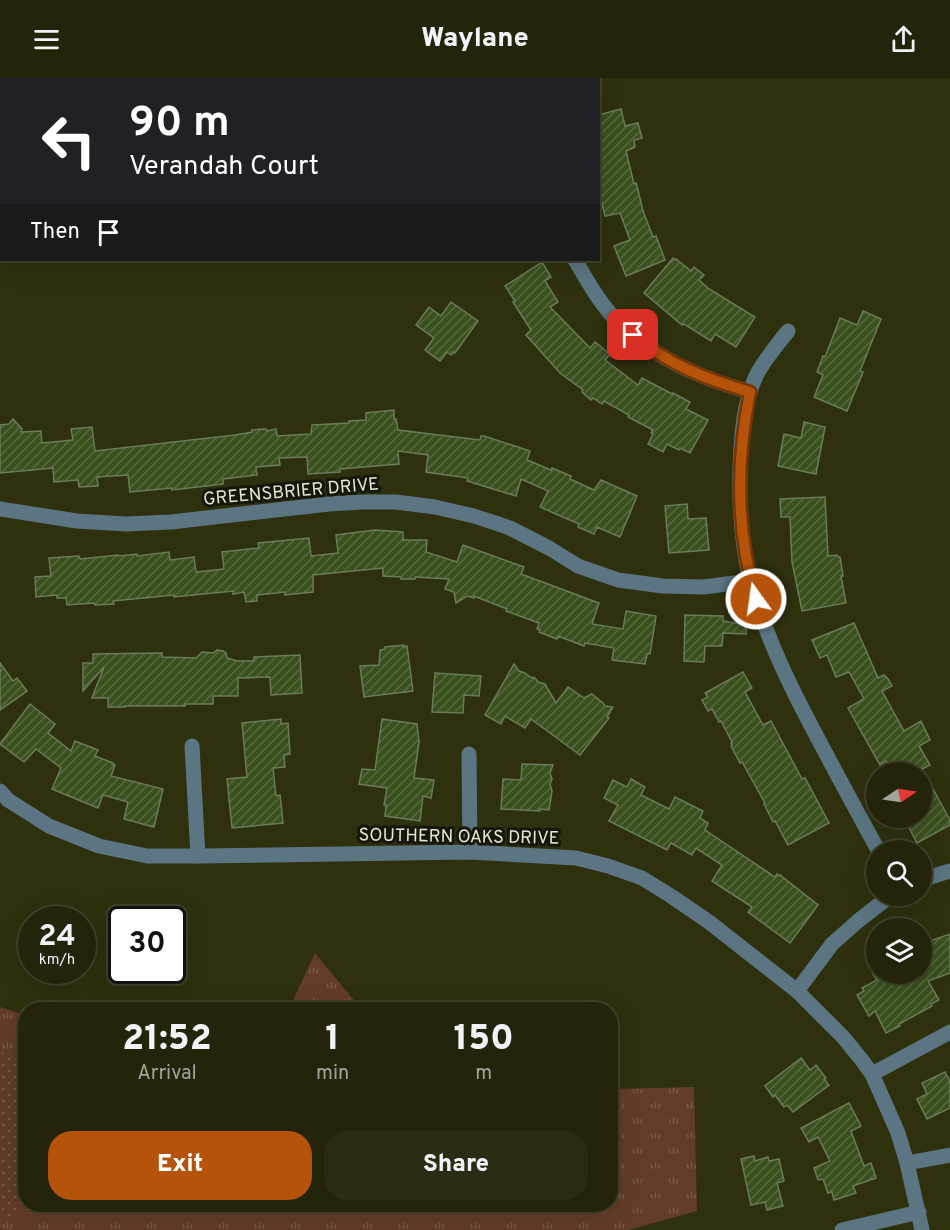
<!DOCTYPE html>
<html lang="en">
<head>
<meta charset="utf-8">
<style>
  :root { --surface:#23240a; --page:#2b2c13; --text:#f1f3f6; --muted:#a3a49c; --line:#40412b; --accent:#b45309 }
  body { margin:0; font-family:Overpass,sans-serif; background:var(--page); color:var(--text); height:100vh; display:flex; flex-direction:column; font-size:22px; white-space:nowrap }
  * { box-sizing:border-box; margin:0 }
  p { font-size:20px; color:var(--muted) }
  .icon { flex:none; width:33px; height:33px; fill:none; stroke:currentColor; stroke-width:2; stroke-linecap:round; stroke-linejoin:round }
  .map { position:relative; flex:1; overflow:hidden }
  .panel { position:absolute; left:18px; top:924px; width:600px; height:210px; display:flex; flex-direction:column; background:var(--surface); border-radius:24px; box-shadow:0 6px 24px #0002,0 0 0 2px var(--line) }
  .panel>* { flex:none }
  .guide { position:absolute; left:0px; top:0px; width:600px; height:183px; box-shadow:0 6px 24px #0002,0 0 0 2px var(--line); background:#202124; color:#fff; overflow:hidden }
  .needle { width:39px; rotate:77deg }
  .fabs { position:absolute; left:866px; top:684px; display:grid; gap:12px }
  .fabs a { display:grid; place-items:center; width:66px; height:66px; border-radius:50%; background:var(--surface); box-shadow:0 6px 24px #0002,0 0 0 2px var(--line); font-size:30px }
  .speed { position:absolute; left:18px; top:828px; display:flex; gap:12px; font-size:30px; font-weight:700; text-align:center }
  .speed>* { display:grid; place-content:center; width:78px; height:78px; border-radius:50%; background:var(--surface); box-shadow:0 6px 24px #0002,0 0 0 2px var(--line); line-height:1 }
  .speed small { font-size:15px; font-weight:400 }
  .speed .limit { border:3px solid #111; border-radius:9px; background:#fff; color:#111 }
  .pin { position:absolute; display:grid; place-items:center; width:51px; height:51px; color:#fff; margin:-26px; border-radius:12px; box-shadow:0 3px 9px #0006 }
  .me { position:absolute; width:66px; margin:-33px; rotate:346deg; stroke-linejoin:round; filter:drop-shadow(0 0 4px #0008) }
  .turn { display:flex; align-items:center; gap:21px; height:126px; padding:0 30px; font-size:27px }
  .turn .icon { width:78px; height:78px; stroke-width:2.5 }
  .turn b { display:block; font-size:42px; line-height:51px }
  .then { display:flex; align-items:center; height:57px; padding:0 30px; background:#0003; gap:12px; font-size:22px }
  .eta { display:flex; justify-content:space-evenly; align-items:center; height:102px; text-align:center }
  .eta b { font-size:36px; font-weight:800; line-height:42px }
  .action { display:flex; gap:12px; margin-top:auto; padding:12px 30px }
  .action a { flex:1; height:69px; border-radius:24px; background:var(--accent); color:#fff; font-size:24px; font-weight:800; line-height:69px; text-align:center }
  .action a+a { background:var(--page); color:var(--text) }
  header { display:flex; justify-content:space-between; align-items:center; height:78px; padding:0 30px; background:var(--surface); font-size:27px; font-weight:800 }
  .map>svg:first-child { display:block }
</style>
</head>
<body>
<header><svg class="icon" aria-label="menu" viewBox="0 0 24 24"><path d="M4 6h16M4 12h16M4 18h16"/></svg>Waylane<svg class="icon" aria-label="share" viewBox="0 0 24 24"><path d="M12 15V3M7 8l5-5 5 5M5 13v7h14v-7"/></svg></header>
<div class="map">
<svg width="950" height="1152" viewBox="0 0 950 1152">
  <defs>
    <pattern id="grass-tufts" width="24" height="20" patternUnits="userSpaceOnUse" patternTransform="scale(1.5)"><rect width="24" height="20" fill="#623c27"/><path d="M3 7l-1-3M5 7V3M7 7l1-3M15 17l-1-3M17 17v-4M19 17l1-3" fill="none" stroke="#785845"/></pattern>
    <pattern id="park-dots" width="8" height="8" patternUnits="userSpaceOnUse" patternTransform="scale(1.5)"><rect width="8" height="8" fill="#623c27"/><path d="M2 2h.1M6 6h.1" fill="none" stroke="#785845" stroke-width="1.8" stroke-linecap="round"/></pattern>
    <pattern id="building-hatch" width="6" height="6" patternUnits="userSpaceOnUse" patternTransform="scale(1.5)"><rect width="6" height="6" fill="#3a511e"/><path d="M-1 1l2-2M0 6l6-6M5 7l2-2" fill="none" stroke="#566a3e"/></pattern>
  </defs>
  <rect width="100%" height="100%" fill="#2f300e"/>
  <g fill="url(#grass-tufts)">
    <path d="M315,875L361,931H289Z"/>
    <path d="M0,929L25,937L26,1126H189L193,1134L197,1126H610L611,1011L694,1009L697,1133L628,1152H0Z"/>
  </g>
  <path fill="url(#park-dots)" d="M0,973L25,986L26,1126L61,1127L0,1141Z"/>
  <g fill="url(#building-hatch)" stroke="#6b7b5b" stroke-width="1.5">
    <path d="M621,31L625,48L638,45L642,60L634,62L635,69L626,73L634,106L636,105L637,108L643,133L653,159L656,158L665,182L626,198L614,168L630,162L620,135L605,138L598,108V37Z"/>
    <path d="M673,180L675,182L676,181L691,193L694,189L704,197L699,202L709,211L755,239L736,269L715,256L711,263L684,246L682,247L644,215Z"/>
    <path d="M542,184L551,199L545,203L558,224L550,229L590,270L595,264L610,276L605,282L638,307L642,300L672,316L673,315L690,324L686,331L708,342L690,375L680,370L679,372L667,366L663,374L648,366L653,356L651,355L653,352L628,339L629,337L604,323L602,326L593,320L591,322L582,314L583,312L560,295L526,257L531,252L513,224L515,223L505,208Z"/>
    <path d="M451,224L478,243L455,275L453,274L451,277L447,274L440,283L425,272L434,260L416,247L429,229L441,238Z"/>
    <path d="M863,233L881,241L860,293L863,294L847,333L814,319L823,297L817,294L823,278L825,279L840,240L857,247Z"/>
    <path d="M394,332V341H396L398,352L480,362L481,358H484L530,373L527,382L551,392L552,390L571,398L570,401L594,412L601,402L637,418L620,459L597,449L594,456L578,449L579,446L540,429L548,413L521,401L516,418L467,403L468,400L426,394L428,377L398,373L399,386L340,391V394L308,396L307,379L279,380L280,387L256,389L257,397L223,401V406L172,412V410L130,414L128,397L97,399L98,408L79,409L78,402L54,404L53,390L0,395V347L9,346L13,341L22,351L21,354L41,353L42,365L73,362L71,351L92,349L95,373L235,357L252,354V352L266,351L267,353L276,351L277,358L311,356L312,347L349,345V343L366,342V335Z"/>
    <path d="M804,344L825,349L816,396L778,388L784,356L801,360Z"/>
    <path d="M825,419L828,478L837,477L838,479H840L843,498H841L846,525L802,533L792,484L790,439H781L780,421Z"/>
    <path d="M687,426L688,441L706,440L709,472L669,475L665,428Z"/>
    <path d="M375,452L403,454V462H427L426,474L457,484L463,467L524,489L521,496L599,525L592,546L623,551L626,533L656,538L650,576H647L645,586L612,582L614,570L585,565L584,568L558,558L557,561L539,554L540,552L537,551L539,545L506,533L507,531L474,518V520L467,518L456,525L454,514L445,511L449,501L415,499V501H401V499L383,498V490L313,497V514L285,517V514L257,517V523L246,524L244,514L233,516V513L174,519V517L113,523L114,526L95,527L94,525L67,527L66,520H57V517L36,519L35,499L51,498L49,480L79,478L80,481L118,477L119,478L137,476V478L169,474L170,482L194,479L196,494L224,491L222,474L259,470L258,465L309,460L311,478L338,475L336,457Z"/>
    <path d="M685,537L723,538V543L747,547L746,556L723,555L722,568H705L704,584L684,583Z"/>
    <path d="M854,545L878,600L884,597L888,601L892,608L882,613L904,653L921,643L930,662L919,668L930,687L922,691L950,742V747L917,765L904,740H921V692L916,694H893L886,683L880,687L848,630L864,621L849,594L836,599L827,577L820,580L812,562Z"/>
    <path d="M404,567V569L407,568L413,613L364,619L360,588L379,587L380,572L385,571V569Z"/>
    <path d="M217,572L223,573L226,575L227,580L237,583H254V579L300,577L302,615L271,617L270,599L238,600V618H213V626H185V628H125V629H108V620H92L104,589L83,613V585H93V576L162,575V579L196,580L202,574L213,575Z"/>
    <path d="M0,585L13,603L17,600L27,613L0,632Z"/>
    <path d="M514,586L519,593L525,595L530,599L535,600L538,604L545,606L556,625L568,609L584,620L592,616L603,625L605,628L613,629L607,639L609,640L580,677L531,641L525,650L505,638L501,646L485,637Z"/>
    <path d="M743,594L752,610L745,614L763,647L771,643L802,701L805,700L829,745L788,767L775,743L773,744L764,726L765,725L742,684L740,685L731,668L732,667L731,665L732,664L721,643L719,644L712,631L708,633L702,622L708,619L705,615Z"/>
    <path d="M435,595L481,598L479,618L464,617L463,635L432,634Z"/>
    <path d="M30,626L55,646L48,655L71,673L75,663L98,672L95,678L113,685L112,686L115,687L111,698L163,711L154,749L124,741L128,724L103,717L98,730L52,711L61,690L36,671L24,684L0,666Z"/>
    <path d="M281,641V646L288,645L290,676L284,677L285,689L273,690L276,718L280,717L283,745L232,750L227,701L247,699L242,645Z"/>
    <path d="M382,641L417,646L419,664L414,700L434,702L431,720L423,718L420,743L385,738L386,727H384L387,710L359,706L362,691L375,692Z"/>
    <path d="M522,686L553,687L550,695L552,701L550,706L552,713L549,732L540,731V733L501,731L503,701L521,702Z"/>
    <path d="M631,701L645,709L641,717L669,731L675,719L703,733L700,740L708,745L705,752L775,799L777,796L779,798L780,797L818,827L790,865L748,834L752,829L712,803L722,787L696,770L692,777L671,765L667,772L609,743L618,727L604,720L613,702L627,709Z"/>
    <path d="M950,856V895L928,903L939,922L931,926L932,928L899,946L900,948L886,955L875,933L869,938L857,917L864,913L862,910L877,902L873,896H921V866Z"/>
    <path d="M801,980L810,992L816,987L826,1000L824,1001L829,1007L793,1034L787,1027L784,1029L775,1017L773,1019L765,1008Z"/>
    <path d="M945,994L950,1004V1030L927,1041L917,1021L927,1016L922,1005Z"/>
    <path d="M849,1025L861,1048L851,1053L864,1088L871,1085L876,1100L853,1108L856,1115L834,1122L832,1114L828,1115L823,1101L818,1102L814,1090L830,1083L818,1059L809,1064L801,1050Z"/>
    <path d="M754,1078L755,1083L768,1079L769,1083L779,1081L784,1103L777,1105L783,1128L767,1132L765,1124L751,1127L741,1081Z"/>
  </g>
  <g fill="none" stroke-linecap="round" stroke-linejoin="round">
    <g stroke="#5b7582" stroke-width="15">
      <path d="M575,182C588,204 601,228 620,246C658,282 700,300 750,314"/>
      <path d="M788,253C777,267 764,282 756,298C743,326 741,361 740,392C739,429 742,469 751,505C767,564 795,618 824,672C842,706 860,739 878,772"/>
      <path d="M0,431L77,443L126,446L171,444L329,426L363,424H396L435,429L474,438L510,450L549,470L578,488L618,502L663,508L704,509L750,503"/>
      <path d="M192,668L198,778"/>
      <path d="M469,676L470,774"/>
      <path d="M0,713L8,722L49,748L99,768L147,778H198L470,774L576,780L608,788L642,800L671,818L709,844L797,913L843,959L861,981L872,996L898,1055L907,1085L922,1152"/>
      <path d="M921,802L950,793"/>
      <path d="M797,913L832,866L858,843L890,818"/>
      <path d="M872,996L950,954"/>
      <path d="M907,1085L950,1077"/>
      <path d="M842,1152L919,1134"/>
    </g>
  </g>
  <g fill="none" stroke-linecap="round" stroke-linejoin="round">
    <g stroke="#753606" stroke-width="15">
      <path id="route" d="M633,257C669,287 706,301 750,314C736,383 736,453 756,521"/>
    </g>
    <use href="#route" stroke="#b45309" stroke-width="10"/>
  </g>
  <g text-anchor="middle" stroke-width="6" stroke-linejoin="round" paint-order="stroke">
    <g font-size="18" fill="#e4e5d2" stroke="#161709">
      <text transform="translate(291 413) rotate(-5)" y="6">GREENSBRIER DRIVE</text>
      <text transform="translate(459 758) rotate(1)" y="6">SOUTHERN OAKS DRIVE</text>
    </g>
  </g>
</svg>
<div class="fabs">
<a><svg class="needle" viewBox="-14 -14 28 28"><path d="M0-13l5 13h-10z" fill="#e53935"/><path d="M0 13l5-13h-10z" fill="#a3a49c"/></svg></a>
<a><svg class="icon" aria-label="search" viewBox="0 0 24 24"><circle cx="10" cy="10" r="6"/><path d="M15 15l6 6"/></svg></a>
<a><svg class="icon" aria-label="layers" viewBox="0 0 24 24"><path d="M12 4l9 5-9 5-9-5zM3 14l9 5 9-5"/></svg></a>
</div>
<div class="speed"><div>24<small>km/h</small></div><div class="limit">30</div></div>
<div class="pin" style="left:633px;top:257px;background:#d93025"><svg class="icon" aria-label="arrive" viewBox="0 0 24 24"><path d="M6 21V4h12l-3 4 3 4H6"/></svg></div>
<svg class="me" style="left:756px;top:521px" viewBox="-20 -20 40 40"><circle r="17" fill="#b45309" stroke="#fff" stroke-width="3"/><path d="M0-11L8 9 0 5-8 9z" fill="#fff"/></svg>
<div class="guide">
<div class="turn"><svg class="icon" aria-label="left" viewBox="0 0 24 24"><path d="M17 20v-9H6M10 6l-5 5 5 5"/></svg><div><b>90 m</b>Verandah Court</div></div>
<div class="then">Then<svg class="icon" aria-label="arrive" viewBox="0 0 24 24"><path d="M6 21V4h12l-3 4 3 4H6"/></svg></div>
</div>
<section class="panel">
<div class="eta">
<div><b>21:52</b><p>Arrival</p></div>
<div><b>1</b><p>min</p></div>
<div><b>150</b><p>m</p></div>
</div>
<div class="action"><a>Exit</a><a>Share</a></div>
</section>
</div>
</body>
</html>
